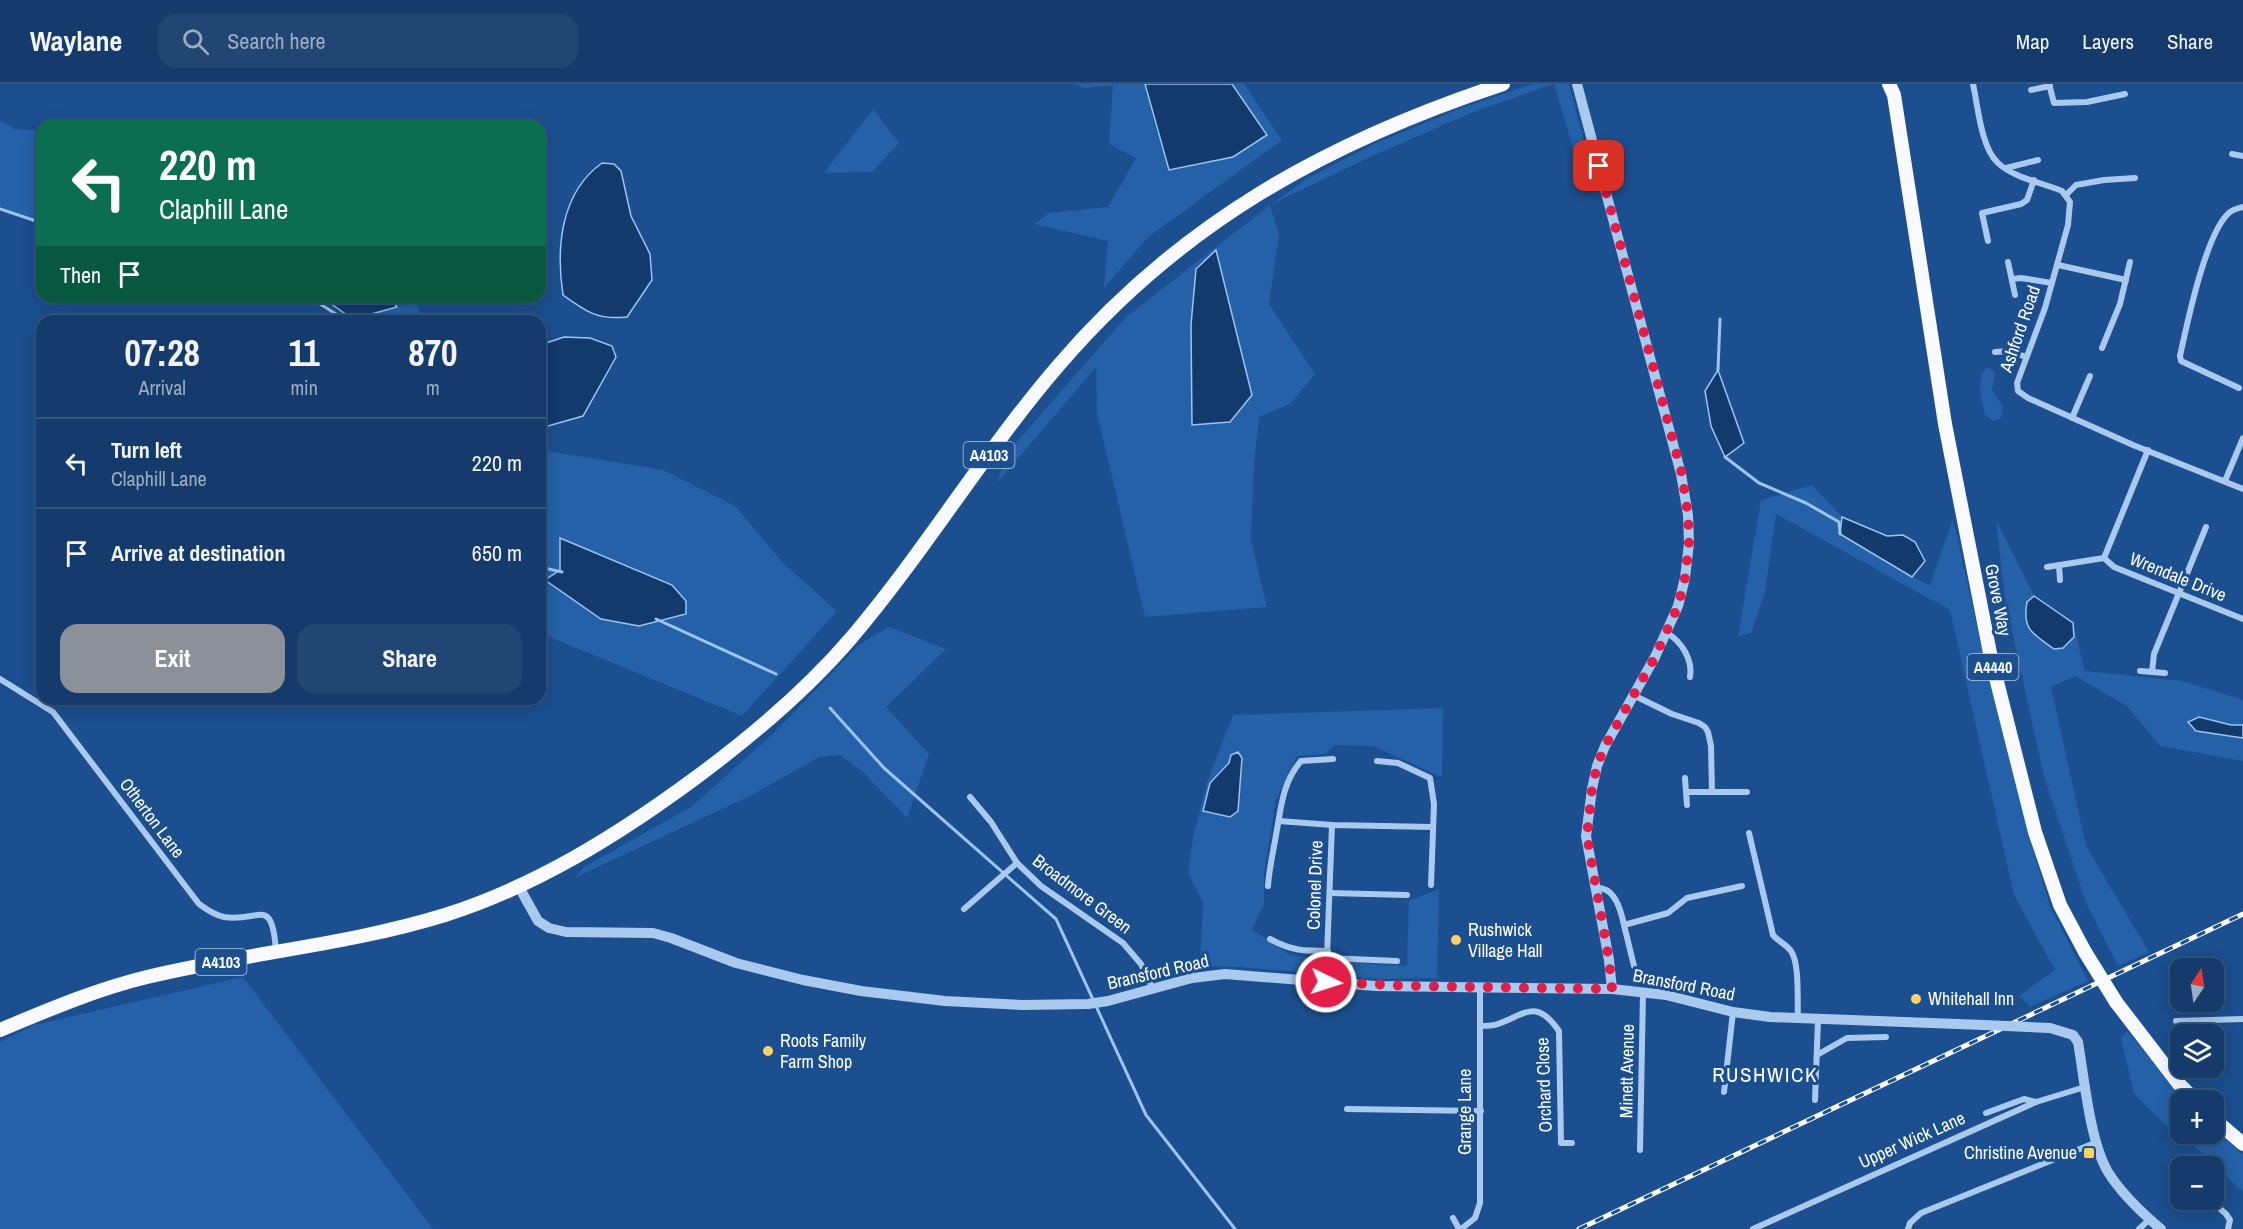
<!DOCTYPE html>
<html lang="en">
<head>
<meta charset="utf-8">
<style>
  :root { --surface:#143b6b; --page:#214673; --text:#f1f3f6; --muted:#9dadc1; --line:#33557e; --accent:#8c9099 }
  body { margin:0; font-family:"Archivo Narrow",sans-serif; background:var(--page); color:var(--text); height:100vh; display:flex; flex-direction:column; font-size:22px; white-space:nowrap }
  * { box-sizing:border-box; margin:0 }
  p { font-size:20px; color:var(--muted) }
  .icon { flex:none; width:33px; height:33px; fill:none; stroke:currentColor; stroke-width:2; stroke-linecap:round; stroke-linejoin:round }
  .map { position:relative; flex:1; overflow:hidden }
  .sheet { position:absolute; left:36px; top:231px; width:510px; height:390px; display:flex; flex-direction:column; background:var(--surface); border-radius:18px; box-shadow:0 3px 15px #0003,0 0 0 2px var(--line) }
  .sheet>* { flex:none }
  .hud { position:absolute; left:36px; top:36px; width:510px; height:183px; border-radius:18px; box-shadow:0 3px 15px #0003,0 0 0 2px var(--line); background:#0b6e4f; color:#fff; overflow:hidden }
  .needle { width:39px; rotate:13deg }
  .buttons { position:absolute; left:2170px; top:874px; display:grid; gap:12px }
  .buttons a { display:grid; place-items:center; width:54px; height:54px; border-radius:12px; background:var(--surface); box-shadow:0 3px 15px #0003,0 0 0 2px var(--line); font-size:30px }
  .pin { position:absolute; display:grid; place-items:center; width:51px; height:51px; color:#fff; margin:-26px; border-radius:12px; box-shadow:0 3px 9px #0006 }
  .me { position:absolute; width:66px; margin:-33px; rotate:94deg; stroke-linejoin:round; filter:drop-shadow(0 0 4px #0008) }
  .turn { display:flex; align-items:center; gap:21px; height:126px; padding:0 24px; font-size:27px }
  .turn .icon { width:78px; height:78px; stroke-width:2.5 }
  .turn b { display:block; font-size:42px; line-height:51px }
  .then { display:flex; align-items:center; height:57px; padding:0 24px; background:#0003; gap:12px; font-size:22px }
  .eta { display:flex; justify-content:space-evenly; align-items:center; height:102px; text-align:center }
  .eta b { font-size:36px; font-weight:700; line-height:42px }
  .action { display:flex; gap:12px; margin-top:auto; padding:12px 24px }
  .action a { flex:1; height:69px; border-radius:18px; background:var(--accent); color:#fff; font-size:24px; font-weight:700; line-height:69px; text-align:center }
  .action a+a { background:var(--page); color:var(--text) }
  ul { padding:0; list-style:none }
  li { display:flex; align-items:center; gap:18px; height:90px; padding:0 24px; border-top:2px solid var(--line) }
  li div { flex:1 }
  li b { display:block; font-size:22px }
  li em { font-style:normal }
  header { display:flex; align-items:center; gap:36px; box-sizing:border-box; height:84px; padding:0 30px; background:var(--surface); border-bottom:2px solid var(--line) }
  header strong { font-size:28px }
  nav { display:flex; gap:33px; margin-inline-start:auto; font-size:21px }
  .search { width:420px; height:54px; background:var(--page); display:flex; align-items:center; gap:15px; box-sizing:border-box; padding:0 21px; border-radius:18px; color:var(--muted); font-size:22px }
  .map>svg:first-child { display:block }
</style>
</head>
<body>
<header>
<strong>Waylane</strong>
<div class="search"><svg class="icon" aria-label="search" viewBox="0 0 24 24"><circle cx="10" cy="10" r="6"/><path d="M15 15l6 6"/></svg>Search here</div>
<nav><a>Map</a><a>Layers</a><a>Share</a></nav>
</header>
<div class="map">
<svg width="2243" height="1145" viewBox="0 0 2243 1145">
  <rect width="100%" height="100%" fill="#1b4f8f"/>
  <g fill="#2461a8" fill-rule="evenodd">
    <path d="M1074,0H1146L1154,39L1169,85L1266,50L1232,0H1244L1282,56L1147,154L1104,204L1108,157L1035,140L1048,129L1108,123L1136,74L1109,60L1113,1L1084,4Z"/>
    <path d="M1533,0H1553L1471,29L1372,72L1270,121L1279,151L1269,220L1315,290L1290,320L1259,333L1254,381L1251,456L1267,523L1145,533L1097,329L1096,283L997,399L1007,369L1126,233L1270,121L1306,95L1374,60L1461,24Z"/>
    <path d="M1554,0H1569L1590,81L1579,84Z"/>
    <path d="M873,25L899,59L872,88L824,89Z"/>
    <path d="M0,37L16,45L42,47V139L0,125Z"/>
    <path d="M415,218L423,237H345Z"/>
    <path d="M1987,284L1992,285L1995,290L1992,306L2003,323L2001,334L1994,337L1985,331C1983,316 1974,295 1987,284Z"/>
    <path d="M540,366L663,386L735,422L784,480L837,527L742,632L540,549ZM560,454L601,535L545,496L560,486Z"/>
    <path d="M1812,401L1842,433L1840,450L1912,493L1930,501L1953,435L1981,560L2031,759L2050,822L2088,897L2030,923L2019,912L2055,886L2014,811L1950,526L1776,430L1765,508L1751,549L1738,552L1761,416Z"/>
    <path d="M1996,436L2034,512L2027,542L2063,563L2073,539L2085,587L2183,597L2243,616V641H2231L2199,633L2243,654V677L2160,662L2127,622L2075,592L2051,603L2086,762L2149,868L2118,882L2086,819L2044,693L2005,515Z"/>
    <path d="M889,543L946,565L886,623L929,670L907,734L863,688L840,671L819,673L750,712L576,793L584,783L691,723L777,646L860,560Z"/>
    <path d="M1443,624L1442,693L1373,662L1335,661L1325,670L1297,672L1276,716L1264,789V820L1252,846L1291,871L1335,878L1407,882L1409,817L1439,805L1437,894L1378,895L1240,883L1200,882L1203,819L1188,789L1193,753L1207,698L1233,631ZM1242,674L1240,710L1210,699L1229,679Z"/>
    <path d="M243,893L433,1145H0V958L34,941Z"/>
    <path d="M2127,947L2187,1017H2181V1050H2214V1045L2243,1071V1108L2193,1061L2166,1041L2134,1010L2121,954Z"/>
  </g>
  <g fill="#123a6d" stroke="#9cc4f0" stroke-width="1.5">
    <path d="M1145,0H1232L1267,51L1233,73L1169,86Z"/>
    <path d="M602,79L614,80L621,87L631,132L650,170L652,196L627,233C597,236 587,228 563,211C556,165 560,109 602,79Z"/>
    <path d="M1216,166L1252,311L1230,338L1192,341L1191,241L1196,185Z"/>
    <path d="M321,213H389L397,223L353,235Z"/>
    <path d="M564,253L590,254L612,262L616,273L583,332L548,342L540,338V263L546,259Z"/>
    <path d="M1718,286L1744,359L1725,373L1711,342L1705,307Z"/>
    <path d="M1842,433L1887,452L1903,451L1915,458L1925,477L1912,493L1840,450Z"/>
    <path d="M560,454L672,501L686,517V530L639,542L601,535L545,496L560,486Z"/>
    <path d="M2034,512L2073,539L2074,553L2063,564L2054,565C2033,550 2022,546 2027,518Z"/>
    <path d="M2199,633L2231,641H2243V654L2196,647L2188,638Z"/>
    <path d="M1238,668L1242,674L1238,727L1230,733L1203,727L1210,699L1229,679L1231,671Z"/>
  </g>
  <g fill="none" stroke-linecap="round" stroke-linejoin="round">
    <g stroke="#9cc4f0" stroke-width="3">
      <path d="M0,125L42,139"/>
      <path d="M309,213L347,237"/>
      <path d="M1718,286L1720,235"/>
      <path d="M1725,373L1759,399L1806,419L1839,438L1840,450"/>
      <path d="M540,483L562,488"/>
      <path d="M656,535L776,590"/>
      <path d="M830,624L884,684L1056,835L1146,1031L1235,1145"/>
    </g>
    <g stroke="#a9c9ee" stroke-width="6">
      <path d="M1973,0C1978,22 1981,64 1998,79C2012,93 2043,99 2062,107L2070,118L2068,141L2045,224L2017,299L2018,307L2028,314L2133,361L2243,405"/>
      <path d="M2049,0L2054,19L2087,18L2125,10"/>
      <path d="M2031,6L2050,2"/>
      <path d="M2232,70L2243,72"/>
      <path d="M2006,84L2038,76"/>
      <path d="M2066,111L2076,101L2104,96L2135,94"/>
      <path d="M1988,157L1982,129L2021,120L2027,116L2034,96"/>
      <path d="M2008,178L2015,211"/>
      <path d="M2058,181L2126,196"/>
      <path d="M2012,195L2021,194L2052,199"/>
      <path d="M2102,264L2120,220L2130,178"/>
      <path d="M1995,268L2010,267L2026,273"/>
      <path d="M2239,304L2181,277L2180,272C2187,240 2206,147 2230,128C2233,126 2239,124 2243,123"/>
      <path d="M2072,334L2090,292"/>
      <path d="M2225,397L2243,354"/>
      <path d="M2104,474L2114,483L2243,535"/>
      <path d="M2104,474L2148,366"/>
      <path d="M2059,481L2060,496"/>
      <path d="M2047,483L2104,474"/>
      <path d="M1667,549C1682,558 1693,576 1690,593"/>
      <path d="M2140,587L2165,589"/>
      <path d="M2152,588L2154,570L2206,443"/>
      <path d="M0,595L53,628L199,820C206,825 214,831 224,833C259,839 272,810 276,867"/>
      <path d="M1633,611L1672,630L1699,639L1705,643L1708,648L1711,662L1712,708"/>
      <path d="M1377,677L1398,679L1430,694L1434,720L1431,801"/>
      <path d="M1685,694L1687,721"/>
      <path d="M1686,708H1747"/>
      <path d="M970,713L991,738L1017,779L1041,802L1123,859L1141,880L1152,903"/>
      <path d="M1279,737L1332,741L1433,743"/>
      <path d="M1749,749L1773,851C1778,857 1787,861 1791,867C1800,880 1797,918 1798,935"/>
      <path d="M1268,802C1269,785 1273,769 1276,751C1281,725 1282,699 1301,677L1333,675"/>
      <path d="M1596,804C1615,802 1621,827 1624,841L1668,829L1687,814L1742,802"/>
      <path d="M1330,809L1407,811"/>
      <path d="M964,825L1017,779"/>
      <path d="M1624,841L1634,882"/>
      <path d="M1270,855C1292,867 1304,867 1328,867"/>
      <path d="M1328,874L1397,877"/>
      <path d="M1326,898L1332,741"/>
      <path d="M2176,937L2243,935"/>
      <path d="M1480,942C1486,942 1493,942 1498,940C1527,929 1537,915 1559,947L1561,1059H1572"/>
      <path d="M1817,971L1847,954L1886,953"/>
      <path d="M1724,1008L1733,928"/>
      <path d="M1815,1016L1818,936"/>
      <path d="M1347,1025L1481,1027"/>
      <path d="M1986,1029L2024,1015L2036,1018"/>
      <path d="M1640,1066L1643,908"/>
      <path d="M2210,1116L2226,1130L2230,1136L2228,1145"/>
      <path d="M1453,1134L1459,1145"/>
      <path d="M1461,1145L1475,1134L1480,1119V903"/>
      <path d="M1753,1145L2036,1018L2085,1003"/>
      <path d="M1908,1145L1910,1139L1921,1129L2097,1058"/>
      <path d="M2139,1145L2150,1135"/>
    </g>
    <g stroke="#a9c9ee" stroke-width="10">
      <path d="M1577,0L1681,390L1688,431L1689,459L1685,494L1678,522L1655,573L1605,662L1597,682L1592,705L1586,752L1609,876L1612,905"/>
      <path d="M519,803L538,837L549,844L566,848L653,849L671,854L736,879L803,896L861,907L945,917L1022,921L1088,920L1108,917L1192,894L1225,890L1375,902L1612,905L1666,911L1733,928L1770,933L1984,941"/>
      <path d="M2050,944L2073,951L2078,958C2084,993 2090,1058 2108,1088C2121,1109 2142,1129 2161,1145"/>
    </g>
    <g stroke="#f8faff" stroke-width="14">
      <path d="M1889,0L1894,11L1945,340L1991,574L2035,748L2060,821L2085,868"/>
      <path d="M2116,918L2179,1000L2196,1017"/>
      <path d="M0,946C48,926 97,905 147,893C246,869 348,861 445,831C536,802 618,751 694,695C751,653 806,607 852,553C925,467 984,368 1058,282C1180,139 1327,58 1503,0"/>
      <path d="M2214,1035L2243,1060"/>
    </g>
    <g stroke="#fff" stroke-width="5">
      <path id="rail" d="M1579,1145L2243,830"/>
    </g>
    <use href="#rail" stroke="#1b4f8f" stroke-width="3" stroke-dasharray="9" stroke-linecap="butt"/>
    <path stroke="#a9c9ee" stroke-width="10" d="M1984,941L2050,944"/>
    <path stroke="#f8faff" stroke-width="14" d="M2085,868L2116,918"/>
  </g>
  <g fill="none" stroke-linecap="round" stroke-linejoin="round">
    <path stroke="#e11d48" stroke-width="10" stroke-dasharray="0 18" d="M1326,898L1410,902L1612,905L1609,876L1587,752L1592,705L1597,682L1605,662L1655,573L1678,522L1685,494L1689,459L1688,431L1682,390L1599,82"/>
  </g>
  <g fill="#ffd166" stroke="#1b4f8f" stroke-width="2">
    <circle cx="1456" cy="856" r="6"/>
    <circle cx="1916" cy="915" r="6"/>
    <circle cx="768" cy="967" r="6"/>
    <rect x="2083" y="1063" width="12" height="12" rx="3"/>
  </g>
  <g text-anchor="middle" stroke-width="6" stroke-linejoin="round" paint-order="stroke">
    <g fill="#1b4f8f" stroke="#bbcadd" stroke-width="1.5">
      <rect x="963.5" y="358" width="51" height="26" rx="4.5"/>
      <rect x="1967.5" y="570" width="51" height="26" rx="4.5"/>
      <rect x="195.5" y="865" width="51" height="26" rx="4.5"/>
    </g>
    <g font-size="16" font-weight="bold" fill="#fff">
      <text x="989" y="377">A4103</text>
      <text x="1993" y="589">A4440</text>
      <text x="221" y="884">A4103</text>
    </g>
    <g font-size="18" fill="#fff" stroke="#1b4f8f">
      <text transform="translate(2020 245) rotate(-71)" y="6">Ashford Road</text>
      <text transform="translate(2178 493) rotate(22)" y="6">Wrendale Drive</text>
      <text transform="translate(1998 516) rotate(79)" y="6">Grove Way</text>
      <text transform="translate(152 734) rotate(53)" y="6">Otherton Lane</text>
      <text transform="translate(1315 801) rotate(-88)" y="6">Colonel Drive</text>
      <text transform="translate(1082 810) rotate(37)" y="6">Broadmore Green</text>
      <text transform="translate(1158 888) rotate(-13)" y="6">Bransford Road</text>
      <text transform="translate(1684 901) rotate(11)" y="6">Bransford Road</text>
      <text transform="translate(1627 987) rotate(-89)" y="6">Minett Avenue</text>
      <text transform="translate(1544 1001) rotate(-92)" y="6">Orchard Close</text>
      <text transform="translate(1465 1028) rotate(-90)" y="6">Grange Lane</text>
      <text transform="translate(1912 1056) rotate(-24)" y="6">Upper Wick Lane</text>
    </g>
    <g font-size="18" fill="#fff" stroke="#1b4f8f" text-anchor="start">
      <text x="1468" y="852">Rushwick<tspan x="1468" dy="21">Village Hall</tspan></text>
      <text x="1928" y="921">Whitehall Inn</text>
      <text x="780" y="963">Roots Family<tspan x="780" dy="21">Farm Shop</tspan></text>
      <text x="2077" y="1075" text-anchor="end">Christine Avenue</text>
    </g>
    <g font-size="21" letter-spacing="1.5" fill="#fff" stroke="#1b4f8f">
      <text x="1765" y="998">RUSHWICK</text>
    </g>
  </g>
</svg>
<div class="buttons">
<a><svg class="needle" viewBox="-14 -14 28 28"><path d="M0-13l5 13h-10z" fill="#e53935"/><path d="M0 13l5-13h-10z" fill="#9dadc1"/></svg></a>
<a><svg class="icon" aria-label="layers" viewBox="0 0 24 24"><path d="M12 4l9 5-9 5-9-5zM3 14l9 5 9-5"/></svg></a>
<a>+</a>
<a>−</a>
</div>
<div class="pin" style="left:1599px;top:82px;background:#d93025"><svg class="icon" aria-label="arrive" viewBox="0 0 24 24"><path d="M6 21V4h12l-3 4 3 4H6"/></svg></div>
<svg class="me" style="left:1326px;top:898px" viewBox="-20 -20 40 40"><circle r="17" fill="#e11d48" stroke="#fff" stroke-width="3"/><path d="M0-11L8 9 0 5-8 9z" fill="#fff"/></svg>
<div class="hud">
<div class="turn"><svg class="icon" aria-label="left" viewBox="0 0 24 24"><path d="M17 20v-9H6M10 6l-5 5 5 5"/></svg><div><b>220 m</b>Claphill Lane</div></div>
<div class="then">Then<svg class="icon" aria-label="arrive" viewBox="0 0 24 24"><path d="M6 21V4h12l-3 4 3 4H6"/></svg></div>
</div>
<section class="sheet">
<div class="eta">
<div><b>07:28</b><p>Arrival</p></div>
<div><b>11</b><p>min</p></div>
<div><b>870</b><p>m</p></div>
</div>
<ul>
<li><svg class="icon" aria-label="left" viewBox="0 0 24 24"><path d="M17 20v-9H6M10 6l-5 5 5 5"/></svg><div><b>Turn left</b><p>Claphill Lane</p></div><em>220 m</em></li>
<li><svg class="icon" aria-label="arrive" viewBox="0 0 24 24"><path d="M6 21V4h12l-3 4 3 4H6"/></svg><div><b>Arrive at destination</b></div><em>650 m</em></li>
</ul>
<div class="action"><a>Exit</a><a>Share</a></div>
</section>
</div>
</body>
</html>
